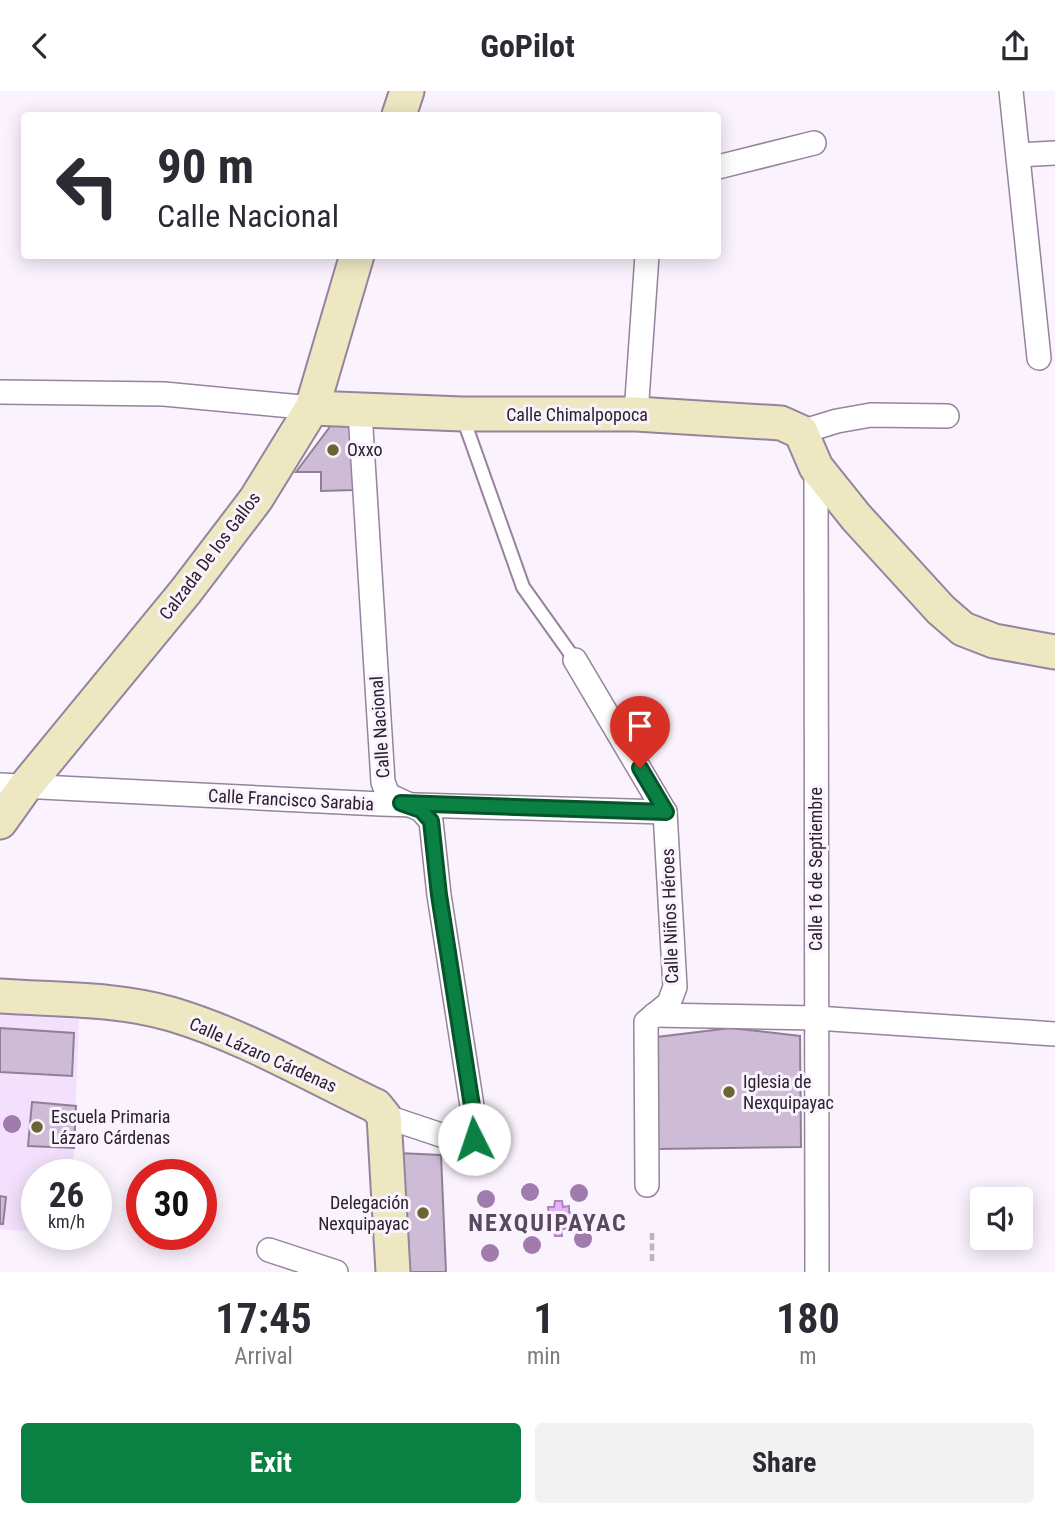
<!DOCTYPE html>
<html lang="en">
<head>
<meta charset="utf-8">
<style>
  :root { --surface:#fff; --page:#f2f2f3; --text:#2b2b33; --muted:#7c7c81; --accent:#0b8043 }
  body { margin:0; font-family:"Roboto Condensed",sans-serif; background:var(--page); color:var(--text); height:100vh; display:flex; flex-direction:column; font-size:26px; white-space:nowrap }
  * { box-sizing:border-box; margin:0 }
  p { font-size:23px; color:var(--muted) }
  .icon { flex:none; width:38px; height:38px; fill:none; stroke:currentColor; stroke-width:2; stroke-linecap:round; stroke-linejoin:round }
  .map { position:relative; height:1181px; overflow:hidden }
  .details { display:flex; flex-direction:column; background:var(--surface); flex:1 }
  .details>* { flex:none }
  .hud { position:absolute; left:21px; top:21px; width:700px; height:147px; border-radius:7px; box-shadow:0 4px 18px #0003; background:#fff; color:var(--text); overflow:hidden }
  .buttons { position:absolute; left:970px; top:1096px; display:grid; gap:14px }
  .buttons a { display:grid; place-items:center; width:63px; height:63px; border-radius:7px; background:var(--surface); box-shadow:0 4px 18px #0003; font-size:35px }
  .speed { position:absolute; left:21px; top:1068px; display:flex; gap:14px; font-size:35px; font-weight:700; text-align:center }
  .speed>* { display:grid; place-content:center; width:91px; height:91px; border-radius:50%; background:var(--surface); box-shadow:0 4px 18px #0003; line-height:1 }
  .speed small { font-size:18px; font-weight:400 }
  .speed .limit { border:10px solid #d22; background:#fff; color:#111 }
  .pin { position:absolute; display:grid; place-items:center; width:60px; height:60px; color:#fff; margin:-72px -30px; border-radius:50% 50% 50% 0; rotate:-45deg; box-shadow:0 0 7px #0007 }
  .pin .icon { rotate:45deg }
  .me { position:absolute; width:77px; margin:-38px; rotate:356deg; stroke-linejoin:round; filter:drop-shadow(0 0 5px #0008) }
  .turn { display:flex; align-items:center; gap:24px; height:147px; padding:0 21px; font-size:32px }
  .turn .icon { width:91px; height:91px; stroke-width:2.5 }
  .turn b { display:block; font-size:49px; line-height:60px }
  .eta { display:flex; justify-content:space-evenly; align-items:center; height:119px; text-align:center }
  .eta b { font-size:42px; font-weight:700; line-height:49px }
  .action { display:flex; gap:14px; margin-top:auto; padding:14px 21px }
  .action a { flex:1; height:80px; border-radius:7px; background:var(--accent); color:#fff; font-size:28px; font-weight:700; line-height:80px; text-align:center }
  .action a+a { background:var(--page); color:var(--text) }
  header { display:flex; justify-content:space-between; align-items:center; height:91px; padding:0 21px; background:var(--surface); font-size:32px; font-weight:700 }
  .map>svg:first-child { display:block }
</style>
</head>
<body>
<header><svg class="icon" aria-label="back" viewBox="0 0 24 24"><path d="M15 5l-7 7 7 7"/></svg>GoPilot<svg class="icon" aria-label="share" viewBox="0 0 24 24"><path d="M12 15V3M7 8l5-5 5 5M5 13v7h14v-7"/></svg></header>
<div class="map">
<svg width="1055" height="1181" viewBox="0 0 1055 1181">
  <rect width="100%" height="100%" fill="#faf2fd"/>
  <path fill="#f4e0fc" d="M0,922L79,929L73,1083H37V1141L0,1138Z"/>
  <path fill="#e6b2fa" stroke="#ad87bc" stroke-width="2" d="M555,1110H562L563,1116L569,1115V1121L574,1123V1129L568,1131V1138H561L562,1145H555L554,1138H547L548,1132H542L541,1124L549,1123L548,1116H554Z"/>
  <g fill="#cebbd6" stroke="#917f98" stroke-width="2">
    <path d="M328,325H353L354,399L321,400V381H296L329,337Z"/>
    <path d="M0,937L74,942L72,985L0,981Z"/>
    <path d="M731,937L800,945L801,1056L657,1058V946Z"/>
    <path d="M32,1011L76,1015L74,1057L28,1055Z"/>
    <path d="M398,1062L441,1064L446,1181H408Z"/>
    <path d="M0,1105L6,1106L3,1133H0Z"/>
  </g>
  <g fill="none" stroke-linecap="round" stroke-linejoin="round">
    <g stroke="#96839d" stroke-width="16">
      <path id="lane" d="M462,324L523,496L575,569"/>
    </g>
    <g stroke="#96839d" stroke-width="26">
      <g id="street">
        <path d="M1011,0L1039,267"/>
        <path d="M1018,64L1055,62"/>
        <path d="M718,76L814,52"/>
        <path d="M0,301L164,303L312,317"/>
        <path d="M360,321L383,691L388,704L421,719L431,730L439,804L475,1034L474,1048L465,1052L384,1025"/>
        <path d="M636,323L647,164"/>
        <path d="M801,341L837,330L871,324L947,325"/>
        <path d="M816,376L817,1181"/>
        <path d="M575,569L665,721L675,896L669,912L646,931L647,1094"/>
        <path d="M0,694L381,713L665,721"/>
        <path d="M654,924L816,927L1055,943"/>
        <path d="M269,1159L336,1181"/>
      </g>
    </g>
    <g stroke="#96839d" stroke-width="37">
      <g id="secondary">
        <path d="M399,24L407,0"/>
        <path d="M312,317L462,323H636L781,332L801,341L816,376L856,426L941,519L963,538L994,550L1055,561"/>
        <path d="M0,731L25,696L186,500L256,408L312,317L357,164"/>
        <path d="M0,905C56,909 116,907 171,923C242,944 309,983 376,1015L384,1025L393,1181"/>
      </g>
    </g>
    <path stroke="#bbb3be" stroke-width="4.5" stroke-dasharray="7 3.5" stroke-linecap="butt" d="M652,1142V1172"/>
    <use href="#lane" stroke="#fff" stroke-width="12"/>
    <use href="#street" stroke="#fff" stroke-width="23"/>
    <use href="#secondary" stroke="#ede7c2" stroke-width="33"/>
  </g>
  <g fill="#a17bae">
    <circle cx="12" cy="1033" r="9"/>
    <circle cx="485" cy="1074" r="9"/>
    <circle cx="530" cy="1101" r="9"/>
    <circle cx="579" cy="1102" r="9"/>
    <circle cx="486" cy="1108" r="9"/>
    <circle cx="583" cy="1148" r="9"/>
    <circle cx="532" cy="1154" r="9"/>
    <circle cx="490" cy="1162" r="9"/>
  </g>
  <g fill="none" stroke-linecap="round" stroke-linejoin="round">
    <g stroke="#07532c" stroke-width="18">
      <path id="route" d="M474,1048L475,1034L439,804L431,730L421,719L401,712L666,721L640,677"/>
    </g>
    <use href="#route" stroke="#0b8043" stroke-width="12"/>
  </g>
  <g fill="#6e6431" stroke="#faf2fd" stroke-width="2.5">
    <circle cx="333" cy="359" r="7"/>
    <circle cx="729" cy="1001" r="7"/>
    <circle cx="37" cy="1036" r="7"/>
    <circle cx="423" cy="1122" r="7"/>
  </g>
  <g text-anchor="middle" stroke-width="6" stroke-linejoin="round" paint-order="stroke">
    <g font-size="18" fill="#29222c" stroke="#faf2fd">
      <text x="577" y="330">Calle Chimalpopoca</text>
      <text transform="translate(210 465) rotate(-53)" y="6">Calzada De los Gallos</text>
      <text transform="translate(380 636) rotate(-94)" y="6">Calle Nacional</text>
      <text transform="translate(291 709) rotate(3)" y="6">Calle Francisco Sarabia</text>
      <text transform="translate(816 778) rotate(-90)" y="6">Calle 16 de Septiembre</text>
      <text transform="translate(670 825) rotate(-92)" y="6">Calle Niños Héroes</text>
      <text transform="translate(263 964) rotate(24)" y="6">Calle Lázaro Cárdenas</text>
    </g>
    <g font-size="18" fill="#29222c" stroke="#faf2fd" text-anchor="start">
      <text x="347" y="365">Oxxo</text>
      <text x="743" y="997">Iglesia de<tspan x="743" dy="21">Nexquipayac</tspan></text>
      <text x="51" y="1032">Escuela Primaria<tspan x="51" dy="21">Lázaro Cárdenas</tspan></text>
      <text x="409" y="1118" text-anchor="end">Delegación<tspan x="409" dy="21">Nexquipayac</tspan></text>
    </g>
    <g font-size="24" font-weight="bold" letter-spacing="2" fill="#59485f" stroke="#faf2fd">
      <text x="548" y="1140">NEXQUIPAYAC</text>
    </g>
  </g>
</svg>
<div class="buttons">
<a><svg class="icon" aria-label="sound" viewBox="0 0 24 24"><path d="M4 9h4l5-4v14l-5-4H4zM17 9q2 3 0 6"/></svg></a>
</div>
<div class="speed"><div>26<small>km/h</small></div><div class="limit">30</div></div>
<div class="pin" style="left:640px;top:677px;background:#d93025"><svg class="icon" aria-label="arrive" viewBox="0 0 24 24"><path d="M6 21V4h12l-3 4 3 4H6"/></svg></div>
<svg class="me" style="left:474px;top:1048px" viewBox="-20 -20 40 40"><circle r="19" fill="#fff"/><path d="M0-13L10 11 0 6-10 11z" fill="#0b8043"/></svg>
<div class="hud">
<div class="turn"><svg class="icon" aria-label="left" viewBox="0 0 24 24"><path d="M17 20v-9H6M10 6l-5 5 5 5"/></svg><div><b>90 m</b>Calle Nacional</div></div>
</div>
</div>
<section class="details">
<div class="eta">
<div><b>17:45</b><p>Arrival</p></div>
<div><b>1</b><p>min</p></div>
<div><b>180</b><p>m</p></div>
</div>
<div class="action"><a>Exit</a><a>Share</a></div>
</section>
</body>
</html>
